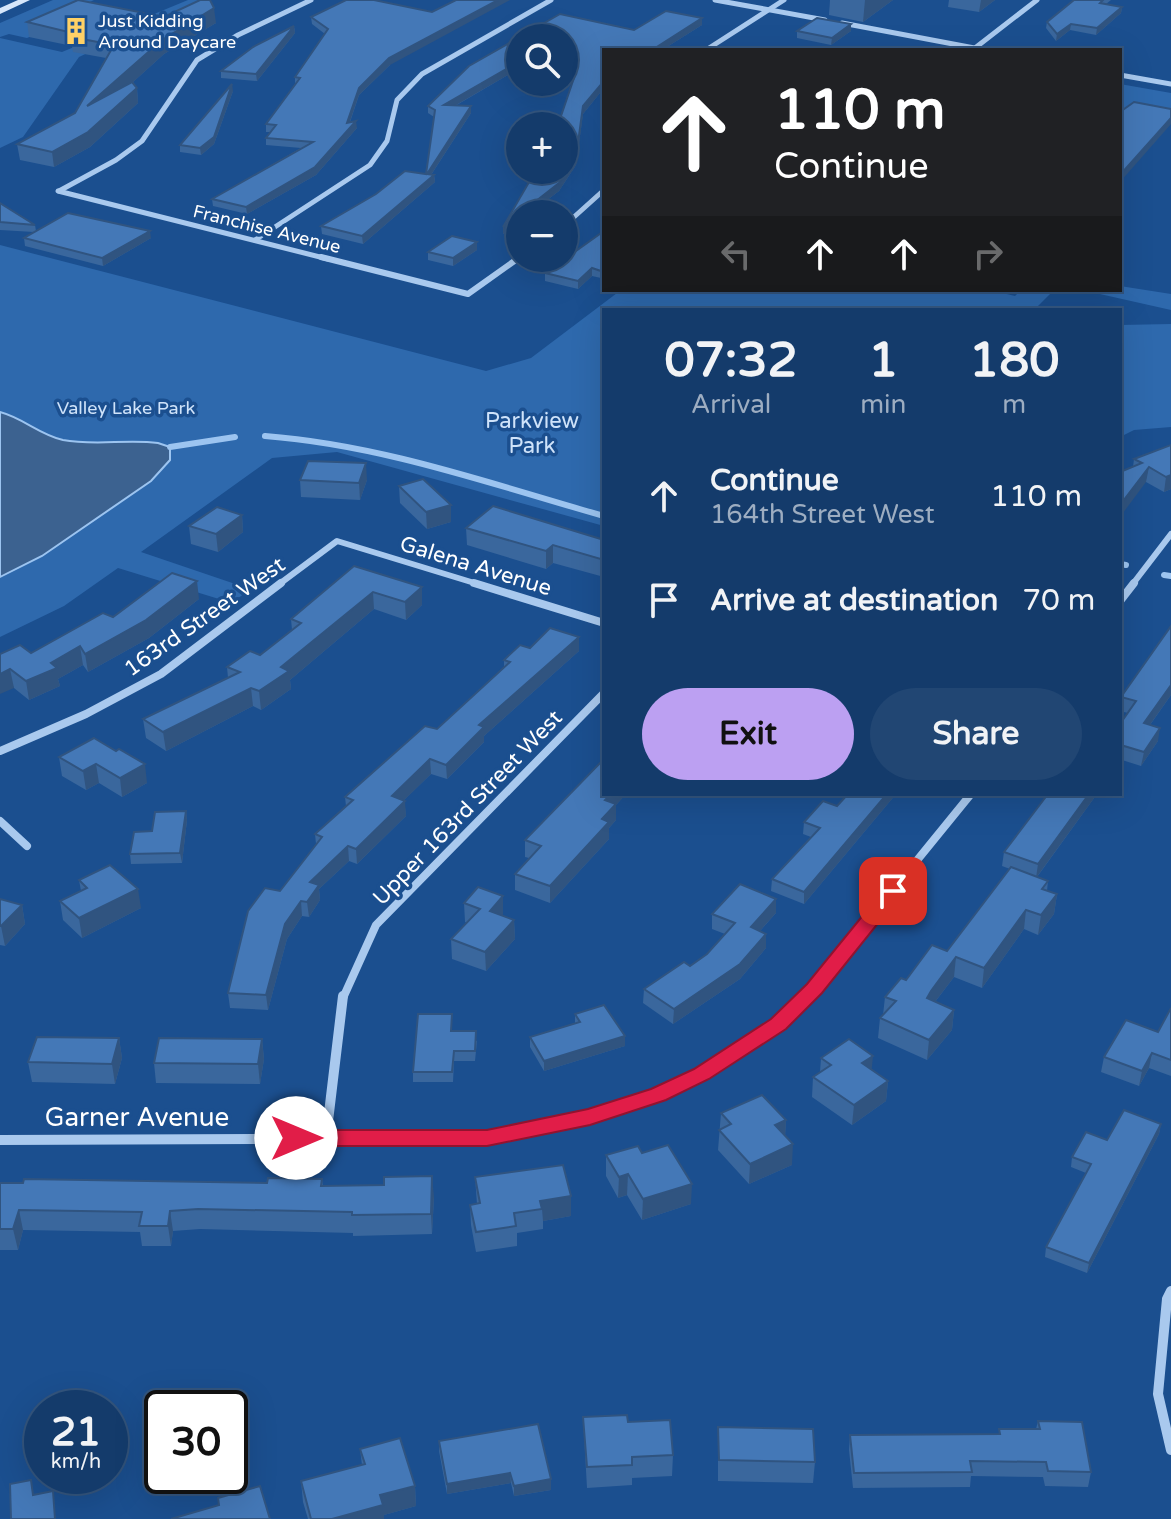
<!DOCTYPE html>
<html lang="en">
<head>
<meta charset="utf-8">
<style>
  :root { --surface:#143b6b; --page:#214673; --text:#f1f3f6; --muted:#9dadc1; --line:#33557e; --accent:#bca0f2 }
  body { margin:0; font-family:"Varela Round",sans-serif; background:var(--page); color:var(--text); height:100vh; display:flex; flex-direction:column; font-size:30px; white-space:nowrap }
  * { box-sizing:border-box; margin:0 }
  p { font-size:26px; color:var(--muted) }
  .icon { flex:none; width:44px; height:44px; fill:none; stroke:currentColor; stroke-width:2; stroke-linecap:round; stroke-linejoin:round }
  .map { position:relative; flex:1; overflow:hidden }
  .panel { position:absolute; left:602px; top:308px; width:520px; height:488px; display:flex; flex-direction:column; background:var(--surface); border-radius:0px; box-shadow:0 8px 32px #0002,0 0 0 2px var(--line) }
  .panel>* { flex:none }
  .hud { position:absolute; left:602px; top:48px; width:520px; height:244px; border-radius:0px; box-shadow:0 8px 32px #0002,0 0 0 2px var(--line); background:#202124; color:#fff; overflow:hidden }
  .fabs { position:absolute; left:506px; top:24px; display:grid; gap:16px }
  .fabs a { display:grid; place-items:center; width:72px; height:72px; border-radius:50%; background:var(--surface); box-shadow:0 8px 32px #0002,0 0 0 2px var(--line); font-size:40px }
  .speed { position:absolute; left:24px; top:1390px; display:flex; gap:16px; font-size:40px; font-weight:700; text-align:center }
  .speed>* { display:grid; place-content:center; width:104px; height:104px; border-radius:50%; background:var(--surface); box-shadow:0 8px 32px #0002,0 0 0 2px var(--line); line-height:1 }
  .speed small { font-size:20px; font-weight:400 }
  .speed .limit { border:4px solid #111; border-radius:12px; background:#fff; color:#111 }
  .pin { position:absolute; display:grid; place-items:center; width:68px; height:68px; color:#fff; margin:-34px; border-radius:16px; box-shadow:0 4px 12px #0006 }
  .me { position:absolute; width:88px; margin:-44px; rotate:90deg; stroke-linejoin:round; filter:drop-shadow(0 0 6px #0008) }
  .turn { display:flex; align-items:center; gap:28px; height:168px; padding:0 40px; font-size:36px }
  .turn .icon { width:104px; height:104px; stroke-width:2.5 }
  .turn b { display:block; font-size:56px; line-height:68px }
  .lanes { display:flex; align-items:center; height:76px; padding:0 40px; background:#0003; justify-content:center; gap:40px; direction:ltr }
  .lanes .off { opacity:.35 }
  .eta { display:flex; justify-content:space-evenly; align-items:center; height:136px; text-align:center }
  .eta b { font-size:48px; font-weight:700; line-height:56px }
  .cta { display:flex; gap:16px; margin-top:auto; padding:16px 40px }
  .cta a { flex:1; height:92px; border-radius:48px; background:var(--accent); color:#111; font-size:32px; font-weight:700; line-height:92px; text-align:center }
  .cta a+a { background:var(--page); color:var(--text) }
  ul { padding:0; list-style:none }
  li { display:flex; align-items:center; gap:24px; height:104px; padding:0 40px }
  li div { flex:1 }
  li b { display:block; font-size:30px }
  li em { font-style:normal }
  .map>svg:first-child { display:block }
</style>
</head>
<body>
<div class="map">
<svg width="1171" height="1519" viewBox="0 0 1171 1519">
  <rect width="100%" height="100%" fill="#1b4f8f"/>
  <g fill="#2e69ad">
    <path d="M53,0H94L77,8L80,14L27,38L9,34L0,37V23Z"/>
    <path d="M188,0H200L79,57L23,137L0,148V38L62,52Z"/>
    <path d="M1120,84L1171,93V114L1128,106L1120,113Z"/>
    <path d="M0,245L486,371L531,358L621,290H990L1015,296L1021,290H1054L1034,310H604V526L337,452L272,458L141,552L250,589L232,603L118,568L64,606L0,637Z"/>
    <path d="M1120,286L1171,294V310L1082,290H1120Z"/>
    <path d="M1171,324V427L1134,430L1120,437V325Z"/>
  </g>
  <path fill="#3c6290" stroke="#9cc4f0" stroke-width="2" d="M0,412C23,418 40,435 63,440C94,446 127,439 158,443L170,447V460L151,481L42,556L0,577Z"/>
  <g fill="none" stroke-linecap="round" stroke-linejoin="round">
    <g stroke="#9cc4f0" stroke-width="6">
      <path d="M265,436C382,445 491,484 604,516"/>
      <path d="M170,447L235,437"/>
      <path d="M1120,564L1126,565"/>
      <path d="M1164,575L1171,576"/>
    </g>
    <g stroke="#a9c9ee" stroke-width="5">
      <path d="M715,0L825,20"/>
      <path d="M842,23L985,50"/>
      <path d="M975,48L1037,0"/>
      <path d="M706,50L784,0"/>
      <path d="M1120,75L1171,84"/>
      <path d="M58,191L328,259"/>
      <path d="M59,191L116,160L142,141L197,60L238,35L311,0"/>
      <path d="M564,226L604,190"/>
      <path d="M255,240L370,165L387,141L397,100L422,74L551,0"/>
      <path d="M517,259L520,257"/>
    </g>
    <g stroke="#a9c9ee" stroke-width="6">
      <path d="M321,257L468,294L520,257"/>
      <path d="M278,585L337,541L481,585"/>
      <path d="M1132,585L1171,534"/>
    </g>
    <g stroke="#a9c9ee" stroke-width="8">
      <path d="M474,583L604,623"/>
      <path d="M1120,601L1134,583"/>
      <path d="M0,751L86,714L161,674L281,583"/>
      <path d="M0,821L27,846"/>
      <path d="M343,998L376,925L604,693"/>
      <path d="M805,998L971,794"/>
    </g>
    <g stroke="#a9c9ee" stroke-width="10">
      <path d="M326,1138L343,996"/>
      <path d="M0,1140L487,1138L590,1117L658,1094L701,1074L778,1024L807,996"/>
      <path d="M1171,1291L1167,1299L1158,1394L1171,1450"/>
    </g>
    <path fill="#d6e6fa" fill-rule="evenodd" d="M18,0H30L0,14V8Z"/>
  </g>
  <g fill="#3a679d">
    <path d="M830,0H893L863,22L829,15Z"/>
    <path d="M949,0H995L979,12L948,7Z"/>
    <path d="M1074,0H1111L1106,4L1122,7L1121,13L1096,35L1070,30L1056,41L1046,28L1047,22Z"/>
    <path d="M666,11L702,18V25L662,50H604V88L583,114L576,165L559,191L529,214H520V221L503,234V227L532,177V170H564V126L530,125H545L549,115L561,116L575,75L564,73V38H520V68L455,106H471V113L431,175H434L435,182L363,244L322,234L321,226L376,194L405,171L426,174L434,117L428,113V106L469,66L560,14L634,30Z"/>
    <path d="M164,17L216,23L164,54L133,82L137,88L138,103L90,147L54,167L20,160L17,144L75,113L106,58L73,52L72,46L29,37L27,22Z"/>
    <path d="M311,17L390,65L359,95L350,122L357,128L316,175L247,214L213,206L212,199L301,148L266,145V138L271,132H266V124L295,84V77L325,34L312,24Z"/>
    <path d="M294,26L295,33L257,81L221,78V71Z"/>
    <path d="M797,31H851L831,45L797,38Z"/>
    <path d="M233,91L214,144L201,155L180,152V145Z"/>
    <path d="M0,203L35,225L36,231L151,238L103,266L25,246L24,238L34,232L0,230Z"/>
    <path d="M604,231L601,278L592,276L578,289L545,281V273Z"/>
    <path d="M477,242V250L453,266L428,260V252Z"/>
    <path d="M1171,445V489L1164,492L1146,482L1133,467L1134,459Z"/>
    <path d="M300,480H367L360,500L301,497Z"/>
    <path d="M399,486L451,505V522L427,529L400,503Z"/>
    <path d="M242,515L243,532L218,552L191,544L189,526Z"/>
    <path d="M466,528L601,539L604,536V577L553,563L546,569L467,545Z"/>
    <path d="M354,566L422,605L406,620L374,609L290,680L291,689L261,710L253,706L166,751L146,738L143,719L228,678L227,667L260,655L292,630L291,619Z"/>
    <path d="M199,599L149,638L88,672L83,665L58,679L60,686L29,700L14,688L0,654L31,653L113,617Z"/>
    <path d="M1171,626V695L1150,725L1158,741L1141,766L1122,760L1120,762V724L1128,713L1120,711L1121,697Z"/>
    <path d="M530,648L579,651L484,736V742L447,779L431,774L404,800L406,816L357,864L349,861L319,889L320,900L309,917L302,916L287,939L268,1010L230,1008L228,993L280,891L316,844L315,834L346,806L345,797L437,729L504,667V660Z"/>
    <path d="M116,751L147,783L122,797L99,783L86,790L62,776L59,757Z"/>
    <path d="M604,794H626L616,805V820L609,828V839L550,903L515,890V874L529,858L525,857V840Z"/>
    <path d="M848,794H896L804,904L771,891L772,879L811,837L803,834L804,822L837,806Z"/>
    <path d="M1097,794L1037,877L1048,881L1047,891L1057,894L1054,914L1038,935L1024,929L982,988L954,977L935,1002L954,1010L952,1030L927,1060L878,1038L880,1018L883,1015L885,997L947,951L1010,869L1002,866L1004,852Z"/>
    <path d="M186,811L187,820L182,863L131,864L130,854L152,831Z"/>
    <path d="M79,880L141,908L82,938L63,920L60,901L81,891Z"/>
    <path d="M503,896V916L514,920L515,939L486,971L452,959L451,939L467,923L465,922L464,903Z"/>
    <path d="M0,899L22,905L25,924L5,946L0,945Z"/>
    <path d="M776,913L760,931L766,934V948L740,979L673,1024L643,1003L644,989L690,966L707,954L725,934L712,929V914Z"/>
    <path d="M1171,1008V1076L1149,1068L1139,1086L1101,1072L1104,1057L1158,1032Z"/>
    <path d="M452,1014V1031L477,1041L475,1061H454L453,1082H413V1072Z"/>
    <path d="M575,1014L625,1046L544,1071L530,1047V1037L575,1023Z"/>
    <path d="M119,1038L122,1058L115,1084L32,1082L28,1062Z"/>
    <path d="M262,1039L264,1059L260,1084L156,1083L154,1063Z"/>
    <path d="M821,1058L872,1070L888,1081L886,1101L852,1125L812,1097L813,1077L820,1072Z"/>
    <path d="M721,1113L786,1120L785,1136L792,1165L749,1184L718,1150Z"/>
    <path d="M1161,1124L1159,1134L1087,1273L1045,1257L1046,1247L1086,1173L1071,1167L1072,1157L1107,1140Z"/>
    <path d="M642,1153L691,1204L642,1220L627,1195L618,1198L606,1176V1155Z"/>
    <path d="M475,1177L571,1216L543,1221V1229L517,1233V1246L476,1252L471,1225L470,1205L477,1204Z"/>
    <path d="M322,1179L323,1186L434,1197L432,1234L353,1236V1233L200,1229L173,1231L171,1246H142L140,1232L23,1230L18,1250H0V1183H267Z"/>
    <path d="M583,1417L628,1422L673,1455L672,1476L632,1478V1485L587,1488Z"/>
    <path d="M1038,1421L1091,1472L1088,1487L1045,1486L1043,1477L971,1476L970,1487L853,1488L849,1450L850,1435L999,1434V1429H1036Z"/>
    <path d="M718,1427L815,1462L813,1483L718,1481Z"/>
    <path d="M439,1441L551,1479V1490L514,1496L511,1483L447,1494L439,1451Z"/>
    <path d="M360,1449L415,1486L416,1506L384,1515V1519H308L303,1502L301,1481L362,1465Z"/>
  </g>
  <g fill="#305480">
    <path d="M498,0H510L390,65L359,95L347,130V123L359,88L389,58Z"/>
    <path d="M865,0H893L863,22Z"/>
    <path d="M981,0H995L979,12Z"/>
    <path d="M1122,7L1121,13L1096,35L1097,28Z"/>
    <path d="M214,8L216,23L164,54L89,122L87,106L162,40Z"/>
    <path d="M702,18V25L662,50H652Z"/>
    <path d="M851,24V31L831,45L832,38Z"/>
    <path d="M1071,24L1070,30L1056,41L1057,34Z"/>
    <path d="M294,26L295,33L257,81L256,74Z"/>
    <path d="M520,61V68L444,112V105Z"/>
    <path d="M604,81V88L583,114L576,165L559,191L529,214H520V221L503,234V227L583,106Z"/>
    <path d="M232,84L233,91L214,144L201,155L200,148Z"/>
    <path d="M137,88L138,103L90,147L54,167L52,152Z"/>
    <path d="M471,106V113L427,181V174Z"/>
    <path d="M1171,118V124L1120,182V175Z"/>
    <path d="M356,121L357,128L316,175L247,214L246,207Z"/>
    <path d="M434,175L435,182L363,244L362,236Z"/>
    <path d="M150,231L151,238L103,266L102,258Z"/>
    <path d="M477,242V250L453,266V258Z"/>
    <path d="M592,268V276L578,289V281Z"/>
    <path d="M604,268V276L601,278V271Z"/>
    <path d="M366,463L367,480L360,500L359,483Z"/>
    <path d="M1149,467L1146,482L1120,517V505Z"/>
    <path d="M1171,475V489L1164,492L1166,477Z"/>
    <path d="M451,505V522L427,529L426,512Z"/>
    <path d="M242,515L243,532L218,552L216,534Z"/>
    <path d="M553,545V563L546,569V551Z"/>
    <path d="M197,581L199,599L149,638L88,672L85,654Z"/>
    <path d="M422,587V605L406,620L405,602Z"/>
    <path d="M373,592L374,609L290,680L291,689L261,710L259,691L281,667Z"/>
    <path d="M579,637V651L484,736V742L447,779L446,765L479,725Z"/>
    <path d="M80,646L83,665L58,679L60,686L29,700L26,681L51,663Z"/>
    <path d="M10,669L14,688L0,694V674Z"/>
    <path d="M1171,685V695L1142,736L1144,723Z"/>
    <path d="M251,688L253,706L166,751L163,732Z"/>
    <path d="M1160,728L1158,741L1141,766L1144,752Z"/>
    <path d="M1124,746L1122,760L1120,762V752Z"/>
    <path d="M430,759L431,774L393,811L392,796Z"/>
    <path d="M96,764L99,783L86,790L83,771Z"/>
    <path d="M145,764L147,783L122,797L120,778Z"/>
    <path d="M611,794H626L616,805V820L609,828V839L550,903V886L602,819L605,800Z"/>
    <path d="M887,794H896L804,904V892Z"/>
    <path d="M1089,794H1097L1036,878L1038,864Z"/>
    <path d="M405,801L406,816L357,864L356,849Z"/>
    <path d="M186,811L187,820L182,863L180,853Z"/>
    <path d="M348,846L349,861L319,889L320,900L309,917L307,902L310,882Z"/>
    <path d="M138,889L141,908L82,938L79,918Z"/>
    <path d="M1057,894L1054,914L1038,935L1041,915Z"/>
    <path d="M503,896V916L490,911Z"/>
    <path d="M776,899V913L750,942L751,927Z"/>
    <path d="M301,901L302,916L287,939L268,1010L266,995L285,924Z"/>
    <path d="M22,905L25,924L5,946L1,926Z"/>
    <path d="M1026,910L1024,929L982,988L984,968Z"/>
    <path d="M514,920L515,939L486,971L485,952Z"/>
    <path d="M766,934V948L740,979L673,1024L674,1009Z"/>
    <path d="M956,957L954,977L928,1011L927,998L931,991Z"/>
    <path d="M954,1010L952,1030L927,1060L929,1040Z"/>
    <path d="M625,1036V1046L544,1071V1061Z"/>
    <path d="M119,1038L122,1058L115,1084L112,1064Z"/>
    <path d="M262,1039L264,1059L260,1084L258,1064Z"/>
    <path d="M1152,1053L1149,1068L1139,1086L1142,1071Z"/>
    <path d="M873,1056L871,1076L862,1063Z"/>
    <path d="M888,1081L886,1101L852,1125L854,1105Z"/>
    <path d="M786,1120L785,1140L775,1125Z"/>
    <path d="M1161,1124L1159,1134L1087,1273L1089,1263Z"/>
    <path d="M793,1144L792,1165L749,1184L750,1164Z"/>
    <path d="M628,1174L627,1195L618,1198L619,1177Z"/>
    <path d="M432,1176L434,1197L432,1234L431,1214Z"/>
    <path d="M692,1184L691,1204L642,1220L643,1199Z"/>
    <path d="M571,1196V1216L543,1221L542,1209L540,1201Z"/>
    <path d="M19,1210L23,1230L18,1250L13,1229Z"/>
    <path d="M170,1211L173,1231L171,1246L168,1226Z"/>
    <path d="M510,1473L511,1483L447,1494V1484Z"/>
    <path d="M551,1479V1490L514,1496V1486Z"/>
    <path d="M415,1486L416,1506L384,1515V1519H332L380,1495Z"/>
  </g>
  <g fill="#4478b7" stroke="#305480" stroke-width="2">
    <path d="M78,0L164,17L200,0H210L214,8L162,40L87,106L132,82L137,88L88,132L52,152L17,144L75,113L114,45L71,37L77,34L27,22Z"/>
    <path d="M346,0H374L432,12L456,0H498L389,58L359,88L347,123L356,121L315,167L246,207L212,199L313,142L266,138L276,125L266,124L300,78L295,77L328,29L311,17Z"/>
    <path d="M1074,0H1103L1100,3L1122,7L1097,28L1071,24L1057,34L1047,22Z"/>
    <path d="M666,11L702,18L652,50H604V81L583,106L576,158L559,183L503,227L532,177V170H564V126L530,125H545L549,115L561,116L577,69L564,66V38H520V61L444,105L471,106L427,174L434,175L362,236L321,226L376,194L405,171L426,174L435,110L428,106L469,66L560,14L634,30Z"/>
    <path d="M817,18L851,24L832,38L797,31Z"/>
    <path d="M294,26L256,74L221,71L253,47Z"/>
    <path d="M232,84L214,137L200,148L180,145Z"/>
    <path d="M1134,102L1171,109V118L1120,175V112Z"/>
    <path d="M0,203L35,225L0,222Z"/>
    <path d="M68,213L150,231L102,258L24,238Z"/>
    <path d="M604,231V268L601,271L592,268L578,281L545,273Z"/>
    <path d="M452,236L477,242L453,258L428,252Z"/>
    <path d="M1171,445V475L1166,477L1149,467L1120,505V472L1142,463L1134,459Z"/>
    <path d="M308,461L366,463L359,483L300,480Z"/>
    <path d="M423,479L451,505L426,512L399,486Z"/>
    <path d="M493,506L601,539L604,536V560L553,545L546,551L466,528Z"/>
    <path d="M217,507L242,515L216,534L189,526Z"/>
    <path d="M354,566L422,587L405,602L373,592L281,667L289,671L259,691L251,688L163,732L143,719L240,672L227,667L250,651L260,655L301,623L291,619Z"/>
    <path d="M172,573L197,581L146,620L85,654L80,646L51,663L57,668L26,681L10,669L0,674V654L20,645L31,653L103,613L113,617Z"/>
    <path d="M1171,626V685L1144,723L1160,728L1144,752L1124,746L1120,752V724L1136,701L1121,697Z"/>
    <path d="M550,628L579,637L479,725L484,727L446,765L430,759L392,796L405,801L356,849L348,846L310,882L319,885L307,902L301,901L285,924L266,995L228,993L248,911L265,888L280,891L322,837L315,834L353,800L345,797L425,726L437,729L510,662L504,660L520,645L530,648Z"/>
    <path d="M94,738L116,751L119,749L145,764L120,778L96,764L83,771L59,757Z"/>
    <path d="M604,759V794H611L605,800L616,804L602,819L609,822L550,886L515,874L541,846L525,840Z"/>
    <path d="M848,794H887L804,892L772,879L820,828L804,822L823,801L837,806Z"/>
    <path d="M1048,794H1089L1038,864L1004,852Z"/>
    <path d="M186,811L180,853L130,854L134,832L152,831L155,812Z"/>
    <path d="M110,865L138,889L79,918L60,901L87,888L79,880Z"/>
    <path d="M1011,867L1048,881L1042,889L1057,894L1041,915L1026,910L984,968L956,957L931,991L927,998L954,1010L929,1040L880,1018L896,1001L885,997L901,978L906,980L932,945L947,951Z"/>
    <path d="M740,884L776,899L751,927L766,934L740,964L674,1009L644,989L684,962L690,966L707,954L735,923L712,914Z"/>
    <path d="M478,887L503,896L490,911L514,920L485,952L451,939L480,909L464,903Z"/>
    <path d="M0,899L22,905L1,926H0Z"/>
    <path d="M604,1005L625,1036L544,1061L530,1037L580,1022L575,1014Z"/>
    <path d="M1171,1008V1060L1152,1053L1142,1071L1104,1057L1126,1020L1158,1032Z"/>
    <path d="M418,1014H452L451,1031H476L475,1051H454L452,1072H413Z"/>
    <path d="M37,1037L119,1038L112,1064L28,1062Z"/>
    <path d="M159,1038L262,1039L258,1064L154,1063Z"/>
    <path d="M849,1039L873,1056L862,1063L888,1081L854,1105L813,1077L831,1065L821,1058Z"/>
    <path d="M762,1095L786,1120L775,1125L793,1144L750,1164L719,1130L731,1124L721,1113Z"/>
    <path d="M1124,1110L1161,1124L1089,1263L1046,1247L1091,1164L1072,1157L1086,1132L1107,1140Z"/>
    <path d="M668,1145L692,1184L643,1199L628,1174L619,1177L606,1155L638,1146L642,1153Z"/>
    <path d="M563,1165L571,1196L540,1201L542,1209L514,1213L516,1226L476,1232L470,1205L480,1203L475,1177Z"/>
    <path d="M432,1176L431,1214L352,1215V1212L198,1209L170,1211L168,1226H139L142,1212L19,1210L13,1229H0V1183H23L24,1179L267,1183L268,1178L322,1179L321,1186L384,1185V1177Z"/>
    <path d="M627,1415L628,1422L670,1420L673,1455L632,1457V1465L587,1467L583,1417Z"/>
    <path d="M1038,1421L1082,1422L1091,1472L1048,1471L1046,1462L970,1461L972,1472L854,1473L850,1435L1000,1434L999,1429H1040Z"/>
    <path d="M538,1424L551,1479L514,1486L510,1473L447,1484L439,1441Z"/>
    <path d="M718,1427L813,1429L815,1462L719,1460Z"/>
    <path d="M400,1438L415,1486L380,1495L383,1505L332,1519H311L301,1481L365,1464L360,1449Z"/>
    <path d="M31,1480L33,1495L53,1491L55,1519H11L10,1484Z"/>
    <path d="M260,1486L270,1519H171L219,1505L218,1498Z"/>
  </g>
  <path fill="#e11d48" stroke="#92132f" stroke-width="2" d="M893,885L903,891L900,896L822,993L786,1029L709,1079L666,1100L590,1125L487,1146H296L285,1138L296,1130H487L588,1109L651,1089L694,1069L771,1019L807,984L886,887Z"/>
  <defs>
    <g id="building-bare" transform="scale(2.16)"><path d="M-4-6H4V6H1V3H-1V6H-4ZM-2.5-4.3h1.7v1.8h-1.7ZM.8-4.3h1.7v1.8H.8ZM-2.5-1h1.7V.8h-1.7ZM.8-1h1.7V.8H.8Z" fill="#ffd166" stroke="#1b4f8f" stroke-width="2.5" paint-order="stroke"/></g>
  </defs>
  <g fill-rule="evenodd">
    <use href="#building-bare" x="76" y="31"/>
  </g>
  <g text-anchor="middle" stroke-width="7" stroke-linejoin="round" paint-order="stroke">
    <g font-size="18" fill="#fff" stroke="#1b4f8f" text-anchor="start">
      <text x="98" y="27">Just Kidding<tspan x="98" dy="21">Around Daycare</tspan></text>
    </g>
    <g font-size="18" fill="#fff" stroke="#1b4f8f">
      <text transform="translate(267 229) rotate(14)" y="6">Franchise Avenue</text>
    </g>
    <g font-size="18" fill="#cfe3fa" stroke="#1b4f8f">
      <text x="126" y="414">Valley Lake Park</text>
    </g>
    <g font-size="22" fill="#cfe3fa" stroke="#1b4f8f">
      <text x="532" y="428">Parkview<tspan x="532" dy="25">Park</tspan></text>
    </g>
    <g font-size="22" fill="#fff" stroke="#1b4f8f">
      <text transform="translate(476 565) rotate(17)" y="8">Galena Avenue</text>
      <text transform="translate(204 616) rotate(-35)" y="8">163rd Street West</text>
      <text transform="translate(467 807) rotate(-46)" y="8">Upper 163rd Street West</text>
    </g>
    <g font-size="26" fill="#fff" stroke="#1b4f8f">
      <text x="137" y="1126">Garner Avenue</text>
    </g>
  </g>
</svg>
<div class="fabs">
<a><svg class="icon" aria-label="search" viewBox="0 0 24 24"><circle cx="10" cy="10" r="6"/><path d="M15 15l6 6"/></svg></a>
<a>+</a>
<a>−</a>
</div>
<div class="speed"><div>21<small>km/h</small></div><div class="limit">30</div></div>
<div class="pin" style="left:893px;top:891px;background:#d93025"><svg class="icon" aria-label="arrive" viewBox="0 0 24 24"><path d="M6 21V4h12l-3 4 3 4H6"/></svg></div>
<svg class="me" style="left:296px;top:1138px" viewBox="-20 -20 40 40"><circle r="19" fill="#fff"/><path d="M0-13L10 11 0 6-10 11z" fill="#e11d48"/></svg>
<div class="hud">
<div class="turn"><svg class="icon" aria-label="ahead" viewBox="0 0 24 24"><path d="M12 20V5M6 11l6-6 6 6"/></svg><div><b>110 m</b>Continue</div></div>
<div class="lanes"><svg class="icon off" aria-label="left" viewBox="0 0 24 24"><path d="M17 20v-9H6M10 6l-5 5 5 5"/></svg><svg class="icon" aria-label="ahead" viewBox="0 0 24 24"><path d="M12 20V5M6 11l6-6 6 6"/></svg><svg class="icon" aria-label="ahead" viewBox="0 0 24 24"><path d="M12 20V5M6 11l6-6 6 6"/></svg><svg class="icon off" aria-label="right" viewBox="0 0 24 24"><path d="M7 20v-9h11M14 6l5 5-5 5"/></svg></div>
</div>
<section class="panel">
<div class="eta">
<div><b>07:32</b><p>Arrival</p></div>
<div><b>1</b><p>min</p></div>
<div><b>180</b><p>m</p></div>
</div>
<ul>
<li><svg class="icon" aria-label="ahead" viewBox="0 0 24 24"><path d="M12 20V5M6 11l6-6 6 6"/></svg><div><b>Continue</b><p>164th Street West</p></div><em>110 m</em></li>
<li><svg class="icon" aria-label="arrive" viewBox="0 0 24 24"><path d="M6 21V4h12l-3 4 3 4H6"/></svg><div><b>Arrive at destination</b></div><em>70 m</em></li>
</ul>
<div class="cta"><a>Exit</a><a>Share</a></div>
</section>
</div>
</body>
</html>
